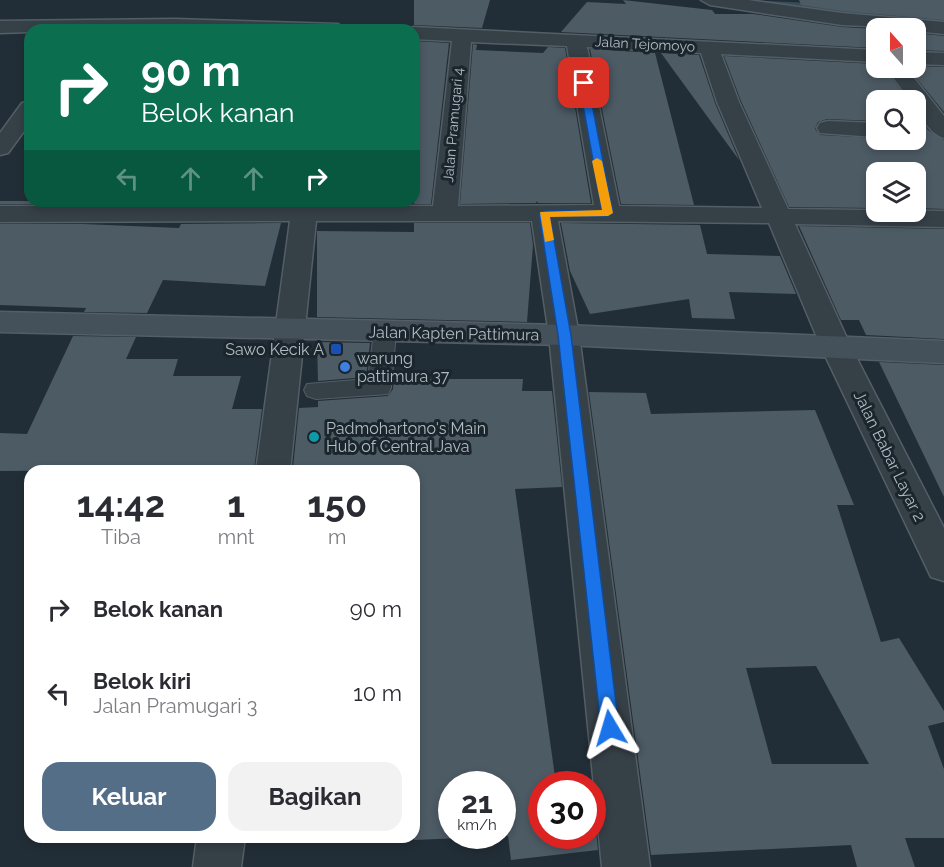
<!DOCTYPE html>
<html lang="id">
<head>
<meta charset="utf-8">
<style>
  :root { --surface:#fff; --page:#f2f2f3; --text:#2b2b33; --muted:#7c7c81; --accent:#556e88 }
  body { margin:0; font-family:Raleway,sans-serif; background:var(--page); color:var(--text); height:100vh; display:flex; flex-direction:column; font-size:22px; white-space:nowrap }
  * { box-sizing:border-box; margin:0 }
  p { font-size:20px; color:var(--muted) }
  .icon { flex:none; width:33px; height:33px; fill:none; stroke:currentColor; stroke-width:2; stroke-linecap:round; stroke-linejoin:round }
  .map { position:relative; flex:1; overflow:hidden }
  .panel { position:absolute; left:24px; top:465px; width:396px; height:378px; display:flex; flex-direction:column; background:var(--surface); border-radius:18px; box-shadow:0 3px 9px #0003 }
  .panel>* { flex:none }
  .hud { position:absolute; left:24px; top:24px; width:396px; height:183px; border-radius:18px; box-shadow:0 3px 9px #0003; background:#0b6e4f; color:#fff; overflow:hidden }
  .needle { width:39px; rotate:339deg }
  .fabs { position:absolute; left:866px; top:18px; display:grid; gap:12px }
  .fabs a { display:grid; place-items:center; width:60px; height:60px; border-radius:12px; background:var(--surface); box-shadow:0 3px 9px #0003; font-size:30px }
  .speed { position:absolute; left:438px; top:771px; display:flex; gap:12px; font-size:30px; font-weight:700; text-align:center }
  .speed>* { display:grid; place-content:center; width:78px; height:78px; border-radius:50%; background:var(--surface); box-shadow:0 3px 9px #0003; line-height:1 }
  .speed small { font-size:15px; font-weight:400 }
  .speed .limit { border:9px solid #d22; background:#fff; color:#111 }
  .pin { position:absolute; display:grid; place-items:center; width:51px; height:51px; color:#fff; margin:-26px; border-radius:12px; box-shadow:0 3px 9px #0006 }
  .me { position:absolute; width:66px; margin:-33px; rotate:353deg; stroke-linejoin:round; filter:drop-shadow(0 0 4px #0008) }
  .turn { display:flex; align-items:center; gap:21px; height:126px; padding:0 18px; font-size:27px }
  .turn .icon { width:78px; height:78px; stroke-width:2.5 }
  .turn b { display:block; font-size:42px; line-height:51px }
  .lanes { display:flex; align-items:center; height:57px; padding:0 18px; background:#0003; justify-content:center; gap:30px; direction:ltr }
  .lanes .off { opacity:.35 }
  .eta { display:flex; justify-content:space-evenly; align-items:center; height:102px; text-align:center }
  .eta b { font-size:36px; font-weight:700; line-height:42px }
  .cta { display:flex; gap:12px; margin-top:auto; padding:12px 18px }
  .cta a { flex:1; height:69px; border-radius:18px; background:var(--accent); color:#fff; font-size:24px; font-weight:700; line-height:69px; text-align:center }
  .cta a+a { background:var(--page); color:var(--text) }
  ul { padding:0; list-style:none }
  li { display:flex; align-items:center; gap:18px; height:84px; padding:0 18px }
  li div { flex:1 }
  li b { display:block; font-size:22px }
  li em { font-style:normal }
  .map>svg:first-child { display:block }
</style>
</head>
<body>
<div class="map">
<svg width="944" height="867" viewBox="0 0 944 867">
  <rect width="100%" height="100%" fill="#222e37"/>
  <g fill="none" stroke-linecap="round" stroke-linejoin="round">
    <path fill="#374d5c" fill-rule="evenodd" d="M725,0C798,0 871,8 944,12V30L834,24L739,8L729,6Z"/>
  </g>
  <g fill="#4d5b65" fill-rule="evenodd">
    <path d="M414,0H490L482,28L414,25Z"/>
    <path d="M623,0L712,10L715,14H753L842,27L876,29V48L561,32L587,2L626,4Z"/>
    <path d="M799,0H944V20L842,11L801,5Z"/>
    <path d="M915,33L944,36V51L915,50Z"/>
    <path d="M414,41L449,43L431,204H414Z"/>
    <path d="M473,44L477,45L476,50L543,53L548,47L565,48L591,203H538L537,201L536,203L460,204Z"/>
    <path d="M590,49L655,53L694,205L621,204Z"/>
    <path d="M661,53L699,55L715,103L739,160Z"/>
    <path d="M724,56L876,64V68H884L908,100H876V121L827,119L818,122L815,129L820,135L915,140V110L928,130L944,140V209L915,208V172H876V208L789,207L741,101Z"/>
    <path d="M915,66L944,67V112L908,68Z"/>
    <path d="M0,201H98L96,204H0Z"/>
    <path d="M194,201H287L286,204H192Z"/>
    <path d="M281,223L265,286L163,280L147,313L84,312L86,308L0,305V224H83L179,228L181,224Z"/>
    <path d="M414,223H530L533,245L527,322L317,317V231L414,232Z"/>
    <path d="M561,223L700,225L707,254L780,256L796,294L729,292L735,319L692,318L689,299L590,314L570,271Z"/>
    <path d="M799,226L944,229V339L866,335L859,320H841Z"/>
    <path d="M73,336L136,337L126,359H178L173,376H241L232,409H262L254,469L0,471V433L27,434Z"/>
    <path d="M317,342L370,343L366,377L318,381Z"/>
    <path d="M879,362L944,365V497Z"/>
    <path d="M394,379H523L522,391H552L562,487L515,489L556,784L591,779L592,784H542V836H592V794L598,850L511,860L508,836L414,840V471H350V466L293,468L299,408L318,407V401L388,396L393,389ZM452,784H502V836H452Z"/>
    <path d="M589,392L646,393L651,414L815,410L854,505H837L881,642L899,638L944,711V722L928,726L944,769V838H905L915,867H857L851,845L651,855ZM816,666L869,764H772L746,668Z"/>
  </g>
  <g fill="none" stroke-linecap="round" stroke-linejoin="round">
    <g stroke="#535e65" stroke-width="2">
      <path id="lane" d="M385,324L393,326L396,332L391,388L388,394L316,399L307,396L304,390L307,384L368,379L374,332L377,326Z"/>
    </g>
    <g stroke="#535e65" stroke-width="3">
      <g id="street">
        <path d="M701,0H748L842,13L944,22V34L915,31V28L842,25L710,5Z"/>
        <path d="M175,19L338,24L347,30H30V32L0,33V21Z"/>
        <path d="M414,27L876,50V62L721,54L739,102L788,209L944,211V227L795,224L851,347L944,528V581L931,577L821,347L769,223L558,221L579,335L650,867H602L549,335L532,221H316L290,471H256L290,221L0,222V206H433L452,41L414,39V30H407ZM471,42L567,46L594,205L458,206ZM587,47L701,53L717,102L762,208L619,206Z"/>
        <path d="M915,52L944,53V65L915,64Z"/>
        <path d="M886,68H906L944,116V138C932,135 915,113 915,100H910Z"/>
        <path d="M30,102V123L8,153L0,155V133L22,103Z"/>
        <path d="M828,121L876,123V137L820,133L817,128L820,123Z"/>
        <path d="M197,837H245L241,867H193Z"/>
      </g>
    </g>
    <g stroke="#535e65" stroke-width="3">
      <path id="secondary" d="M0,312L564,325L944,341V363L564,345L0,332Z"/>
    </g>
    <use href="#lane" fill="#364047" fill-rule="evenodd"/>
    <use href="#street" fill="#364047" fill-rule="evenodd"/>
    <use href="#secondary" fill="#44505a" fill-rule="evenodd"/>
  </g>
  <path fill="#1a73e8" stroke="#114b97" stroke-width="1.5" d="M584,81L588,83L613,213L608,216L550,217L571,335L619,728L617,735L610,737L604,735L601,728L558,335L539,214L544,211L602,210L579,83Z"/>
  <path fill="#f59e0b" d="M597,158L602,161L613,213L608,216L550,217L554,240L545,242L540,212L602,210L592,161Z"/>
  <rect fill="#1a4fb4" stroke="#1b252c" stroke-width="2" x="330" y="343" width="12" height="12" rx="3"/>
  <circle fill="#3f7fe0" stroke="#1b252c" stroke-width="2" cx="345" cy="367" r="6"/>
  <circle fill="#0f9aa8" stroke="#1b252c" stroke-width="2" cx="314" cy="437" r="6"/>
  <g text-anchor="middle" stroke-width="6" stroke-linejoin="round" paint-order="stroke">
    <g font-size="14" fill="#b0bbc4" stroke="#1b252c">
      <text transform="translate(645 44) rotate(3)" y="5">Jalan Tejomoyo</text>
      <text transform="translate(453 125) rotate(-85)" y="5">Jalan Pramugari 4</text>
    </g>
    <g font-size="16" fill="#b0bbc4" stroke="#1b252c">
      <text transform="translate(454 333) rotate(1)" y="6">Jalan Kapten Pattimura</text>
      <text transform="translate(890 456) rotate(64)" y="6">Jalan Babar Layar 2</text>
    </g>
    <g font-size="16" fill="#b0bbc4" stroke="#1b252c" text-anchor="start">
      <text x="324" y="355" text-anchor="end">Sawo Kecik A</text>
      <text x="357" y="364">warung<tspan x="357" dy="18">pattimura 37</tspan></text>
      <text x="326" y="434">Padmohartono's Main<tspan x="326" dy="18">Hub of Central Java</tspan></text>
    </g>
  </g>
</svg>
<div class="fabs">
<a><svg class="needle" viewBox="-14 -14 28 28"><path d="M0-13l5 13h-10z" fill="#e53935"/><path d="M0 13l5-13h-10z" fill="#7c7c81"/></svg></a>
<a><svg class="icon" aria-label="search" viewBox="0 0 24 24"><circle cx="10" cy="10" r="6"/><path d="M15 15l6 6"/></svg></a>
<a><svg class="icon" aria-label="layers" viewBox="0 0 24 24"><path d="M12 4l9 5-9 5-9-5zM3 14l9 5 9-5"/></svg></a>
</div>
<div class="speed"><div>21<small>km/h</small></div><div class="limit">30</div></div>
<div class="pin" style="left:584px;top:83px;background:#d93025"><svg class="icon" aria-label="arrive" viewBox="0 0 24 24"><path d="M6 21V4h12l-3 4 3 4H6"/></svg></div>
<svg class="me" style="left:610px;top:728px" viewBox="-20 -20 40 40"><path d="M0-17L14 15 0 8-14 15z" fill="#1a73e8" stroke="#fff" stroke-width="4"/></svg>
<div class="hud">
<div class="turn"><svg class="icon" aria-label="right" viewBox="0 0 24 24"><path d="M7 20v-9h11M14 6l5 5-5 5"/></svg><div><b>90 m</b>Belok kanan</div></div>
<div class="lanes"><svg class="icon off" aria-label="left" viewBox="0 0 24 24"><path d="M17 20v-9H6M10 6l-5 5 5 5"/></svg><svg class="icon off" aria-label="ahead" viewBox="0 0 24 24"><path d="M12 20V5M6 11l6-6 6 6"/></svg><svg class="icon off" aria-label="ahead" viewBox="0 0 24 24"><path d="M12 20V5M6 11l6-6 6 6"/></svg><svg class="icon" aria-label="right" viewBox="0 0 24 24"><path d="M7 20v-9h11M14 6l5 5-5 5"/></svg></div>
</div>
<section class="panel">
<div class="eta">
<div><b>14:42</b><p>Tiba</p></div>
<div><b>1</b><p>mnt</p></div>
<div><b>150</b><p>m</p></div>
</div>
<ul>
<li><svg class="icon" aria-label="right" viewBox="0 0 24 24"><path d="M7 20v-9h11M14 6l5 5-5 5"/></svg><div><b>Belok kanan</b></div><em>90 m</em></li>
<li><svg class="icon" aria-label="left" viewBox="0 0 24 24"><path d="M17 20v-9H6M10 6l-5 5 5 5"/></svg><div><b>Belok kiri</b><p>Jalan Pramugari 3</p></div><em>10 m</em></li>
</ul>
<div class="cta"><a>Keluar</a><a>Bagikan</a></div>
</section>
</div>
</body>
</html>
